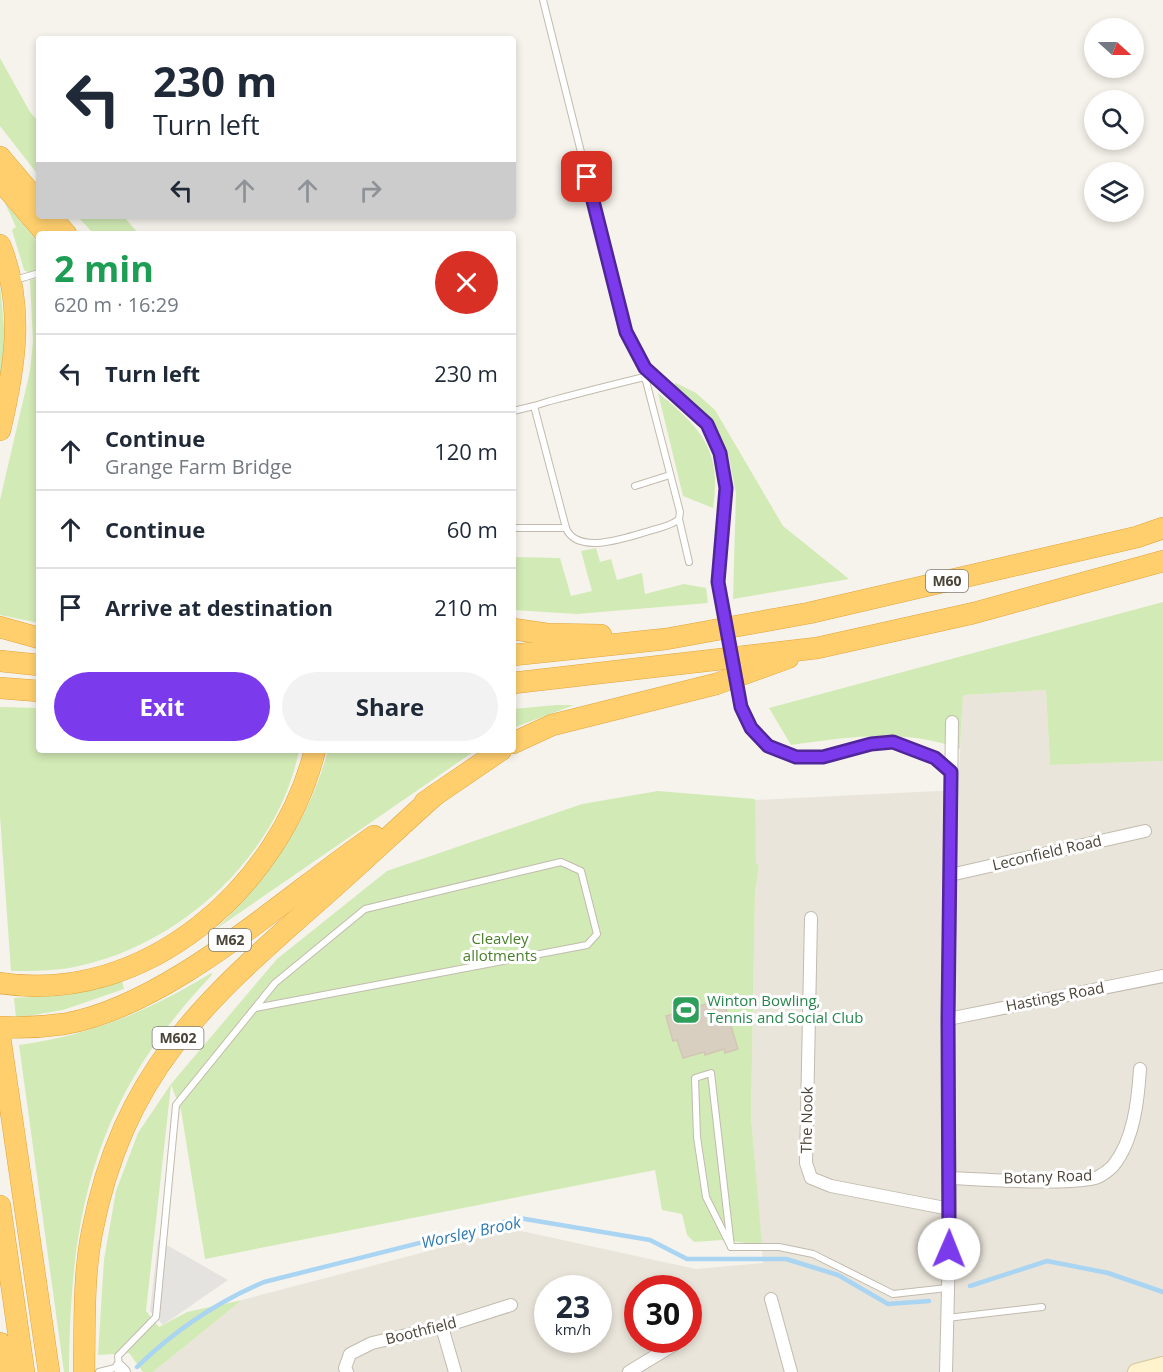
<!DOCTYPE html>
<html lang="en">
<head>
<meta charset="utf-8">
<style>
  :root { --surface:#fff; --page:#f2f2f3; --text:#1f2937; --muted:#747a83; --line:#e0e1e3; --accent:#7c3aed }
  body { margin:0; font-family:"Open Sans",sans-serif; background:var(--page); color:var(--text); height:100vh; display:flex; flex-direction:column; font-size:22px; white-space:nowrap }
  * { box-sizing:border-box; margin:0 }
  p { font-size:20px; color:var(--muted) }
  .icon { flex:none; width:33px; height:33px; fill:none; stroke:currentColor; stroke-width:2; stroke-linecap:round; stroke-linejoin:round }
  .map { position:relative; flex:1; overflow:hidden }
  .details { position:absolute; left:36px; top:231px; width:480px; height:522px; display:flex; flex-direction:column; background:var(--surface); border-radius:6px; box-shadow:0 3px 9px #0003 }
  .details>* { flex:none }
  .top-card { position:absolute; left:36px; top:36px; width:480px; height:183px; border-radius:6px; box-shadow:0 3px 9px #0003; background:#fff; color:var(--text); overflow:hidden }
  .needle { width:39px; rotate:111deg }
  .fabs { position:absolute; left:1084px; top:18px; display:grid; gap:12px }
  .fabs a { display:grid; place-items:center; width:60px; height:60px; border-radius:50%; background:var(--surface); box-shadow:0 3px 9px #0003; font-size:30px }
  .speed { position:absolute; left:534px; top:1275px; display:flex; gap:12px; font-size:30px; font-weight:700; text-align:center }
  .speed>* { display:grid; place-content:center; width:78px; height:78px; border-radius:50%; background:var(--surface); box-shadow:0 3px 9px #0003; line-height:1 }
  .speed small { font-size:15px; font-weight:400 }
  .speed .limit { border:9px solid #d22; background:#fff; color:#111 }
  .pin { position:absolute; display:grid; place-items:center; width:51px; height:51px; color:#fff; margin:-26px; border-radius:12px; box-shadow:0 3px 9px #0006 }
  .me { position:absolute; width:66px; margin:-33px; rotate:1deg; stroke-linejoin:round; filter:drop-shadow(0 0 4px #0008) }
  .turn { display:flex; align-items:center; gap:21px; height:126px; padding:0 18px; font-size:27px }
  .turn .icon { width:78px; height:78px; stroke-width:2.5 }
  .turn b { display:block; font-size:42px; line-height:51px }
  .lanes { display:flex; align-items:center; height:57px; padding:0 18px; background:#0003; justify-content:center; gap:30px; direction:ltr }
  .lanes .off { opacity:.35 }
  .round { display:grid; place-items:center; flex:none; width:63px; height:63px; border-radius:32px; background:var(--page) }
  .headline { display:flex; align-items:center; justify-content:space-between; height:102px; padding:0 18px }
  h1 { font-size:36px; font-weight:700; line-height:45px; color:#1e9e55 }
  .primary-button { display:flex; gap:12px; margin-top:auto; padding:12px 18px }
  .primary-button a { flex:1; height:69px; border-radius:36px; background:var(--accent); color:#fff; font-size:24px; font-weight:700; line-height:69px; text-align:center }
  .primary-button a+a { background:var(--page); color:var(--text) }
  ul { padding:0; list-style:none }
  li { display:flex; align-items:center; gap:18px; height:78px; padding:0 18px; border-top:2px solid var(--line) }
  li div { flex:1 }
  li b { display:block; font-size:22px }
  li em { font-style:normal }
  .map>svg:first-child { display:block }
</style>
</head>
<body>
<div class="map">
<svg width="1163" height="1372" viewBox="0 0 1163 1372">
  <rect width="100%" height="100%" fill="#f6f3ec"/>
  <path fill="#eae5da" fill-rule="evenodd" d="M1046,690L1050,765L1163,761V1372H153L242,1300L512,1229L696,1269L763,1263L751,1116L755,893L759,865H756L754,833L755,800L958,790L963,695ZM548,1288H598V1340H548ZM638,1288H688V1340H638Z"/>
  <g fill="#d2eab5">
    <path d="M0,58L30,112L39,123V176L0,126Z"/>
    <path d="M5,203L39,244V270L29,273L24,270L12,230L16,227Z"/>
    <path d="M77,216H123L139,234H94Z"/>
    <path d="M39,278V623L0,615V500L30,371L33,341L30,280Z"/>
    <path d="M0,284L5,338L0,383Z"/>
    <path d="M676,383L696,393L715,410L783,526L849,579L733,599L736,493L729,458L716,428L700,409L670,387Z"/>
    <path d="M658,393C701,428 722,450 713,508L683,496Z"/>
    <path d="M596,548L600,562L611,559L617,580L642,573L645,594L684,584L706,588L708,603L577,614L513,610V557L560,558L571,596L592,591L581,551Z"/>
    <path d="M1163,602V761L1050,765L1046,690L963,695L960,749C902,728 851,737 791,745L769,708Z"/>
    <path d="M556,705H574L513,728V709Z"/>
    <path d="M0,707L39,708V750H299C279,854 182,944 79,966C57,971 34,971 11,971L0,816Z"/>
    <path d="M328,750H476L216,929C268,878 309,822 328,750Z"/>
    <path d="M658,791L755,799L756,864L759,865L755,893L751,1116L762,1245L722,1240L694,1242L687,1235L682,1214L662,1210L655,1170L205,1259L181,1110L171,1085L146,1311L159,1327L187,1312L242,1300L153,1372H143L129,1353L98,1355L104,1260L116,1191L138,1133L171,1084L277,959L387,871L582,804Z"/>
    <path d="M211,973L212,975C96,1097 70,1207 69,1372H64L19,1045C92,1035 149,1011 211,973Z"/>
    <path d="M122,981L124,989L63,1010L16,1018L14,998L67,995Z"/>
  </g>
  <path fill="#e5e3e0" d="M158,1240L228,1280L163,1325L150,1311Z"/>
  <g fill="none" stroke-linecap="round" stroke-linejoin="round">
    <g stroke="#a9d4f2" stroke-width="4.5">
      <path d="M970,1286L1047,1261L1108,1273L1163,1292"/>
      <path d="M137,1367C175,1330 215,1303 264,1282L519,1218L650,1240L687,1259H786L838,1275L888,1304L929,1301"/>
    </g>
  </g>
  <path fill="#d8cfc1" stroke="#d3c7b4" stroke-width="1.5" d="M723,999L738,1049L725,1053L724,1049L705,1055L704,1052L683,1058L677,1040L673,1041L666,1016Z"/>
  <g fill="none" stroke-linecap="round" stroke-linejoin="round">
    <g stroke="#c2bbae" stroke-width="8">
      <g id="lane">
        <path d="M543,0L626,332L645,368L707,424L720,453L726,488L718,582"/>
        <path d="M15,280L39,273"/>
        <path d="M645,377L680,512L679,519C672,526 658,528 649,531C629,537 577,556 566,528L534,406L550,401C584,392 619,383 653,375"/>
        <path d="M513,411L534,406"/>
        <path d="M635,486L670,475"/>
        <path d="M679,519L689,562"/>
        <path d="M513,528H566"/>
        <path d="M741,707C768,762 797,764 852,749C865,746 880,741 893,742C915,744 935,758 950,772"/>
        <path d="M711,1073L731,1247L706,1197L697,1137L695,1078Z"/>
        <path d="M731,1247H779L813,1254L893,1294L947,1288"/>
        <path d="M947,1318L1042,1307"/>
        <path d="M99,1372L119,1367L118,1356L156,1317L176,1105L275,983L365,909L561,862L581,871L597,934L587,945L255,1008"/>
      </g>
    </g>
    <g stroke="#c2bbae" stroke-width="14">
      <g id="street">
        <path d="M950,875L1145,831"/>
        <path d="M811,918L806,1163L811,1178L831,1186L950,1209"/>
        <path d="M948,1019L1163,976"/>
        <path d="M949,1178C978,1179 1076,1186 1098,1177C1102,1175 1110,1169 1113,1166C1134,1140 1138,1100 1140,1069"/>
        <path d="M771,1299L791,1372"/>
        <path d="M442,1327L455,1372"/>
        <path d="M119,1367L124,1372"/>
        <path d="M347,1372L345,1368L350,1354L372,1343L442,1327L511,1305"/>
        <path d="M629,1372L675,1344"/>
        <path d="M946,1372L950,1209L948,1019L952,722"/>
      </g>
    </g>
    <g stroke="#d6c79b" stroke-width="18">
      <path id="secondary" d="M1136,1372L1163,1365"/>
    </g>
    <g stroke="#e0a43c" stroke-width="22">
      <g id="highway">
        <path d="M0,157L39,203"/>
        <path d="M0,180L46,234"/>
        <path d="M50,216L66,234"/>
        <path d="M0,245C25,307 15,367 0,430"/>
        <path d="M0,627L39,638"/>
        <path d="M513,629L547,634L601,635"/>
        <path d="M513,655L666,639L809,613L1137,537L1163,528"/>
        <path d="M0,661L39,665"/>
        <path d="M513,683L817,648L974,613L1163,561"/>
        <path d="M0,688L39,691"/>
        <path d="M513,743L552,725L716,684L788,658"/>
        <path d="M425,802L501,750"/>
        <path d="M0,983C146,1006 281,886 315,750"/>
        <path d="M0,1027C21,1028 43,1027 64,1024C169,1006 286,896 374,836"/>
        <path d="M0,1037L49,1372"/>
        <path d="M0,1206L24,1372"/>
        <path d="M0,1343L7,1372"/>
        <path d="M84,1372C85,1325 83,1278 92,1232C123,1074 202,1003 317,902C357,867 396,830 435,795"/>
      </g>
    </g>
    <use href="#lane" stroke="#fff" stroke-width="6"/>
    <use href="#street" stroke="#fff" stroke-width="12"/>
    <use href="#secondary" stroke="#fff3cd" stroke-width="16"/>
    <use href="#highway" stroke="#ffcf6e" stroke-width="21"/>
    <g stroke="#c2bbae" stroke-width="8" stroke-linecap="butt">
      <path id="lane-bridge" d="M718,582L741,707"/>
    </g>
    <use href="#lane-bridge" stroke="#fff" stroke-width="6"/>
  </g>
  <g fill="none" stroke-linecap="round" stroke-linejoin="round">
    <g stroke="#51269a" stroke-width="15">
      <path id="route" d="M587,177L626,332L645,368L707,424L720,453L726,488L718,582L741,707L751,728L768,746L796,757H823L871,744L893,742L935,758L951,772L948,1019L949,1249"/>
    </g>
    <use href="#route" stroke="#7c3aed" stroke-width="10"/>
  </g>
  <defs>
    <g id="stadium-square" transform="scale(1.5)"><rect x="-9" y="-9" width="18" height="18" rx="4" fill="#2e9e5b" stroke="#fff"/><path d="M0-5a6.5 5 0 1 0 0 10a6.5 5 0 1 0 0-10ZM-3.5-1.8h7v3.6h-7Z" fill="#fff"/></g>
  </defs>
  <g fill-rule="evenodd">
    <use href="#stadium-square" x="686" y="1010"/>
  </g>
  <g text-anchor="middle" stroke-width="6" stroke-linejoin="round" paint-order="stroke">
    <g fill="#fff" stroke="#817c74" stroke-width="1.5">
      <rect x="926" y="570" width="42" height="22" rx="4.5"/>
      <rect x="209" y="929" width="42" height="22" rx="4.5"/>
      <rect x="152.5" y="1027" width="51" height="22" rx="4.5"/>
    </g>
    <g font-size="14" font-weight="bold" fill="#4b4439">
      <text x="947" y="586">M60</text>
      <text x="230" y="945">M62</text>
      <text x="178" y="1043">M602</text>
    </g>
    <g font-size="15" fill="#4b4439" stroke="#fff">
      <text transform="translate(1047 853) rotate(-13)" y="5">Leconfield Road</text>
      <text transform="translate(1055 997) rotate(-11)" y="5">Hastings Road</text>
      <text transform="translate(807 1120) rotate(-89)" y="5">The Nook</text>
      <text transform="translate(1048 1177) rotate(-2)" y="5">Botany Road</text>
      <text transform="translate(421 1331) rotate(-14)" y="5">Boothfield</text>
    </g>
    <g font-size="15" fill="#4a7f2a" stroke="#fff">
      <text x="500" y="944">Cleavley<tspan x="500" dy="17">allotments</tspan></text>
    </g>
    <g font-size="15" fill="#27864d" stroke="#fff" text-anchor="start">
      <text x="707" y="1006">Winton Bowling,<tspan x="707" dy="17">Tennis and Social Club</tspan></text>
    </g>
    <g font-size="16" font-style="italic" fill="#2e7ab2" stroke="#fff">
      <text transform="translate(471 1232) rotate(-12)" y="6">Worsley Brook</text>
    </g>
  </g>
</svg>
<div class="fabs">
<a><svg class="needle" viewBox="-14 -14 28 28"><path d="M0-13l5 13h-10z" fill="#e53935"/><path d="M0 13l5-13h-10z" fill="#747a83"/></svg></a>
<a><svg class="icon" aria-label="search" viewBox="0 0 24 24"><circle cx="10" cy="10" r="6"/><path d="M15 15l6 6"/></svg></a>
<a><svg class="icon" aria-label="layers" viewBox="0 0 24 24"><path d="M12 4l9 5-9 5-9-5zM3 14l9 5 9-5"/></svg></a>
</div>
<div class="speed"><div>23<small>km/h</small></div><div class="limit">30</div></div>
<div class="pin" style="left:587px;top:177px;background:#d93025"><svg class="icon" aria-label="arrive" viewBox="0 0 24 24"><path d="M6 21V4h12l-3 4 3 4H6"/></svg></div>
<svg class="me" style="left:949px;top:1249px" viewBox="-20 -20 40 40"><circle r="19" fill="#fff"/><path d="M0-13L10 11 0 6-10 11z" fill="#7c3aed"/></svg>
<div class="top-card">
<div class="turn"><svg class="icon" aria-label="left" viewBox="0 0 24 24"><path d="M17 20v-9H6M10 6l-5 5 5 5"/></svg><div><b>230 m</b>Turn left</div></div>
<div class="lanes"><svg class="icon" aria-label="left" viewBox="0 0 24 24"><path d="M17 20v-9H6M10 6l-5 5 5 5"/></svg><svg class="icon off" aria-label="ahead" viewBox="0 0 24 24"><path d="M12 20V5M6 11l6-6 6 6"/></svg><svg class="icon off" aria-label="ahead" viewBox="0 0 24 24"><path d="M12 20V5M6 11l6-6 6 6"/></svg><svg class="icon off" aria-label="right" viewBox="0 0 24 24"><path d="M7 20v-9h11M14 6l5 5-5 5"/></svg></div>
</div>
<section class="details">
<div class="headline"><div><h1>2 min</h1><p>620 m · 16:29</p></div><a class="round" style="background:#d93025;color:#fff"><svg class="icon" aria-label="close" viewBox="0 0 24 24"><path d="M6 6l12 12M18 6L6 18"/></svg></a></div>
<ul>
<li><svg class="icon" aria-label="left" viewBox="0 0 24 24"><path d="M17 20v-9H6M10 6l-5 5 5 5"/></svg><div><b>Turn left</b></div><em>230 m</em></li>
<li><svg class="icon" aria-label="ahead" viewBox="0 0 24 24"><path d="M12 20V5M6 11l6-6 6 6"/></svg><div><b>Continue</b><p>Grange Farm Bridge</p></div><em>120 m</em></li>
<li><svg class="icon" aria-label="ahead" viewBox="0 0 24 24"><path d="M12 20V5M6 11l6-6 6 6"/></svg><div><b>Continue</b></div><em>60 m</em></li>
<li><svg class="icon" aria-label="arrive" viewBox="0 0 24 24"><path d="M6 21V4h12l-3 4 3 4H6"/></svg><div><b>Arrive at destination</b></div><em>210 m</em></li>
</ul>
<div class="primary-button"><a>Exit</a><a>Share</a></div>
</section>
</div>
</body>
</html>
